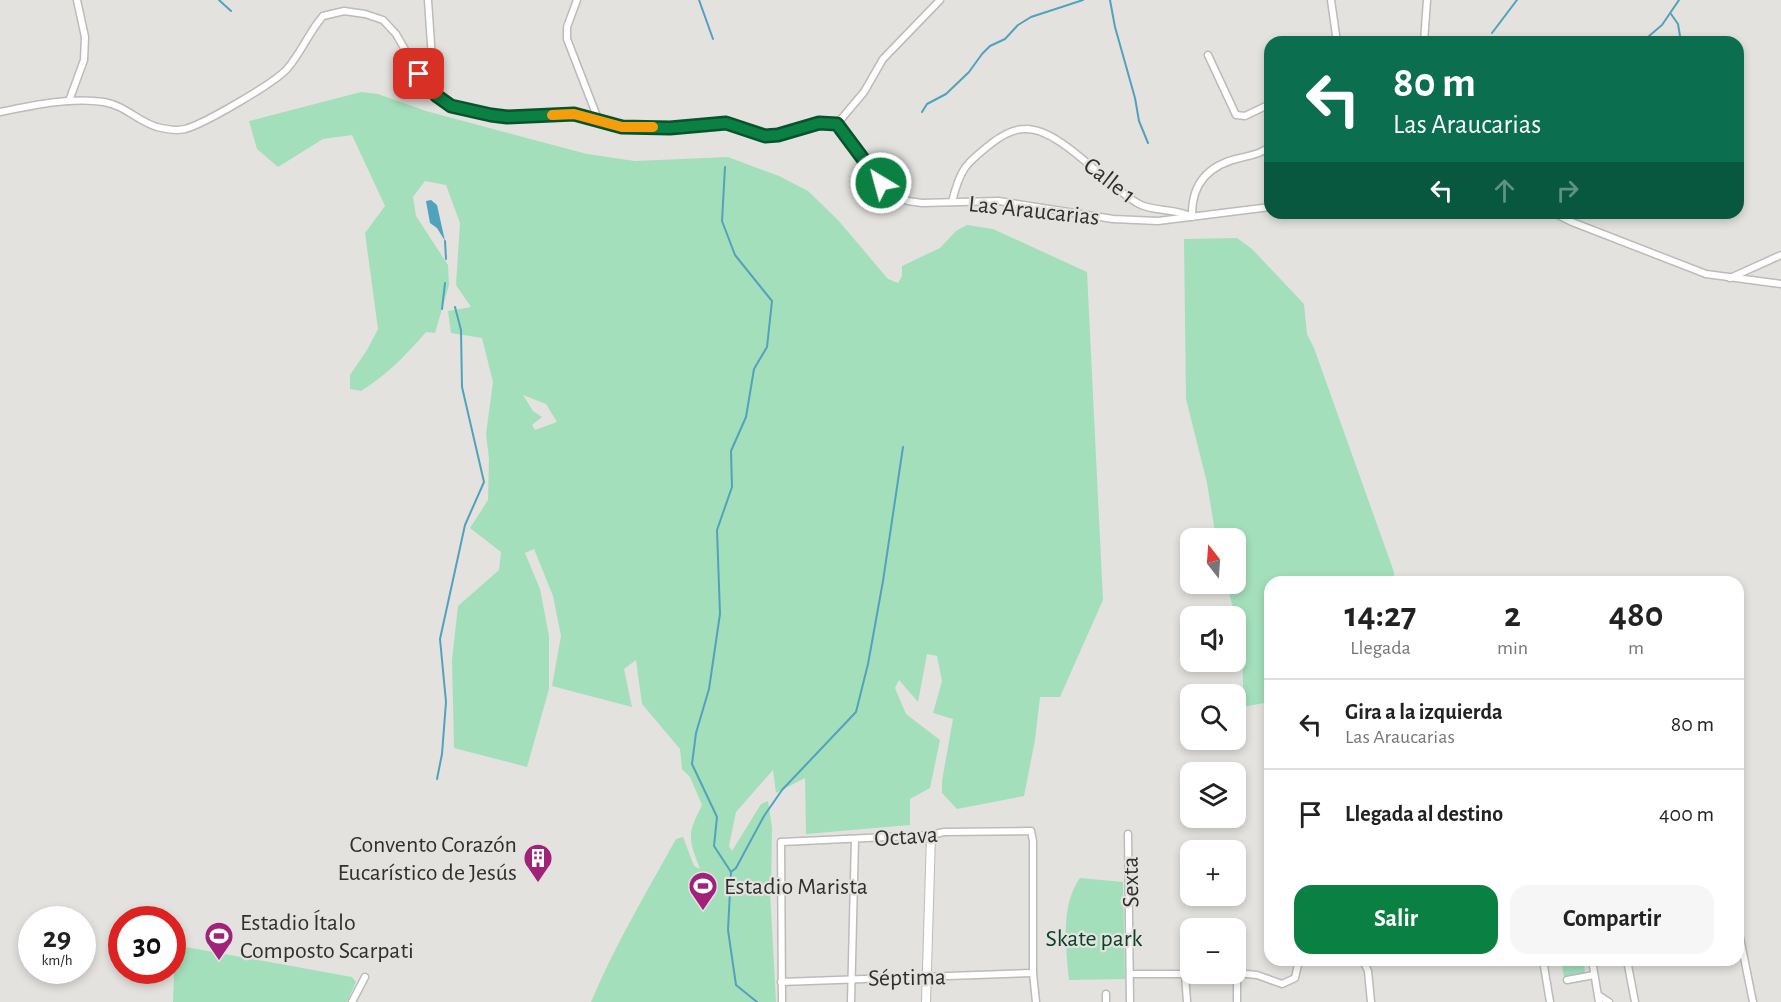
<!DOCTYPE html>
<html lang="es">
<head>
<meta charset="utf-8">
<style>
  :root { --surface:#fff; --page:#f6f6f6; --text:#222; --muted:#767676; --line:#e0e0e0; --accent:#0b8043 }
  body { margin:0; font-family:"Alegreya Sans",sans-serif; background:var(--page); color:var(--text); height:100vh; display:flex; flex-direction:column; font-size:22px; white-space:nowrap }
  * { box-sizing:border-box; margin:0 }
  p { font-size:20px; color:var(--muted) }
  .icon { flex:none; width:33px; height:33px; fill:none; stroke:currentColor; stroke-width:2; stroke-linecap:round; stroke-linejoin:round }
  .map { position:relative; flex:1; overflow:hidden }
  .drawer { position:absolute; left:1264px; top:576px; width:480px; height:390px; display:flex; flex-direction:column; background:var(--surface); border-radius:18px; box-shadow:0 3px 9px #0003 }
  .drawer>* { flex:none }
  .banner { position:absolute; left:1264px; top:36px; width:480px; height:183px; border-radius:18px; box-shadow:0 3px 9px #0003; background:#0b6e4f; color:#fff; overflow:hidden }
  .needle { width:39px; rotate:343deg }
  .fabs { position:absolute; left:1180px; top:528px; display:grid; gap:12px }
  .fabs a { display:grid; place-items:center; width:66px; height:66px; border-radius:12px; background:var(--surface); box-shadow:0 3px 9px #0003; font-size:30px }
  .speed { position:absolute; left:18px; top:906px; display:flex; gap:12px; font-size:30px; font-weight:700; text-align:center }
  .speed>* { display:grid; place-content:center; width:78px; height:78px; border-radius:50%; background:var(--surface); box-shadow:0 3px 9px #0003; line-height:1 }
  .speed small { font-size:15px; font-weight:400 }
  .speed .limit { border:9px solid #d22; background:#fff; color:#111 }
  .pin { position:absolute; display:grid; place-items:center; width:51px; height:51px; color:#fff; margin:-26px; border-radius:12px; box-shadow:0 3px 9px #0006 }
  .me { position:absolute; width:66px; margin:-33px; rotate:323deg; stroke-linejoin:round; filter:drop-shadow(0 0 4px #0008) }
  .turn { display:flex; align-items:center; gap:21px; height:126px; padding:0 30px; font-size:27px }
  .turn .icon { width:78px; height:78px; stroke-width:2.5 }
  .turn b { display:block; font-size:42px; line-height:51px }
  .lanes { display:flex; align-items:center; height:57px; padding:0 30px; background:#0003; justify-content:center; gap:30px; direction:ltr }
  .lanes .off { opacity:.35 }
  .eta { display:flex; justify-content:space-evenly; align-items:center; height:102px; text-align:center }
  .eta b { font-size:36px; font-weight:700; line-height:42px }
  .primary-button { display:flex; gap:12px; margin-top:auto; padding:12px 30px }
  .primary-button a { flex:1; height:69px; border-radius:18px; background:var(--accent); color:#fff; font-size:24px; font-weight:700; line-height:69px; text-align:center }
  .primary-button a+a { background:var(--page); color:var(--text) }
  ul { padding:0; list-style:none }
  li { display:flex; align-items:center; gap:18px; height:90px; padding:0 30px; border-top:2px solid var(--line) }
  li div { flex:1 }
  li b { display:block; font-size:22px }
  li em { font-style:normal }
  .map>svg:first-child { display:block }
</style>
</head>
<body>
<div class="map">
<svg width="1781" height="1002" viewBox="0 0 1781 1002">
  <rect width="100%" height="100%" fill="#e3e2df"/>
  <g fill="#a4dfbc" fill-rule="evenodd">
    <path d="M361,92L378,94L426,111L587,154L635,161L728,157L779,176L808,191L838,220L888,279L898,283L902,276V266L940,248L956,231L967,225L993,229L1087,272L1103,600L1060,697H1040L1035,740L1024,796L957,809L942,793V781L953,719L933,713L942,681L937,656L927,654L918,702L899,680L895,688L906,714L940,740L930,788L910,799V825L806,834L805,778L776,793L773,770L736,812L729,846L732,851L761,804L768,801L772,828L771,887L767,890L770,891L776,1002H591C615,945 646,893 676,839L683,837L694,866L700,869C688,837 687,835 702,805L690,777L682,769L680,749L642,704L636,660L624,669L632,707L552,686L561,636L553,596L534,549L525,553L540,589L549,636V689L527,767L454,748L452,660L458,606L499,570L501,552L470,528L488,500L489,459L486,434L493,382L482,338L451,333L448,311L471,307L456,285L460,223L446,185L425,181L413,197L416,216L448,265L449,285L435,333L426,332C406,355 387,375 361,391L350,389V375L367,350L378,329L365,233L385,206L352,135L323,139L278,167L257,149L249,121ZM523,395L546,404L557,422L535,430L532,425L542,417L533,411Z"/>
    <path d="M1237,238L1252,249L1304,304L1307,334L1314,348L1394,572V582H1270V702L1242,707C1246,661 1238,627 1227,584H1236V538H1216L1207,483L1186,399L1184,239Z"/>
    <path d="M1080,878L1123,882L1125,979L1069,980C1066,947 1060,906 1080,878Z"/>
    <path d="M175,945L352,977L356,982L347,1002H173Z"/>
    <path d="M1561,960H1584L1585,974L1564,977Z"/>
  </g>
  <path fill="#51a2bc" d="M431,200L437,205L445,241L437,228L430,223L426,201Z"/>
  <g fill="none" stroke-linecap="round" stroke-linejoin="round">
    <g stroke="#51a2bc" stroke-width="2">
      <path d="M219,0L231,11"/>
      <path d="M699,0L713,39"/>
      <path d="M1110,0L1115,27L1135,98L1139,121L1148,143"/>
      <path d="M1671,14L1678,24L1681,42"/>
      <path d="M1492,33L1517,0"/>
      <path d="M1642,42L1662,25L1679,0"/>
      <path d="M922,112L927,104L946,94L969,72L982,54L990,46L1005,39L1018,25L1031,17L1083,0"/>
      <path d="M725,167L722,221L735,255L772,301L767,347L754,369L746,417L731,451L732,487L717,530L720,614L709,689L696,733L692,764L717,817L714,846L731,872L728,930L736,985L757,1002"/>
      <path d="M445,241L446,259"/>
      <path d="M442,309L445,283"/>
      <path d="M437,779L442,754L446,702L440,639L465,525L484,482L462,387L461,330L455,307"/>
      <path d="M731,872L736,868L764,816L782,790L856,712L868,664L883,581L903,447"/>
    </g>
    <g stroke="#bcbbb8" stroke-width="9">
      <g id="minor">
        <path d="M428,0L432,59L437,95"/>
        <path d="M577,0L567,27V39L598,119"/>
        <path d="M1331,0L1337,42"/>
        <path d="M1424,42L1427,0"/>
        <path d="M1208,55L1236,115L1245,116L1270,104"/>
        <path d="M69,101L84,60L85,37L77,0"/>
        <path d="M0,112C33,105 70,97 104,102C126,106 137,121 157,127C165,129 177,131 185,129C204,124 273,84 287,69C301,53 309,32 323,16L344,11L365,14L383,20L396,34L419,74L437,96L451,106L465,110L507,117L574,114L622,127L670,128L726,123L765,136L829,122L837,124L881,183L894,194L908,201L922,203L999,201L1113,219L1158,221L1270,207"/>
        <path d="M837,124L864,92L883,59L940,0"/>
        <path d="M952,202C960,169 965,164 992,143C1001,136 1013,129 1025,129C1061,128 1106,186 1139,204C1155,212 1175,208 1192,217C1191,184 1208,165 1240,158C1251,155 1262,154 1270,146"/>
        <path d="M1554,213L1572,222L1706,274L1781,284"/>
        <path d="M1730,278L1781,255"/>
        <path d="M1128,834L1130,1002"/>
        <path d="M1738,928L1753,1002"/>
        <path d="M1363,960L1368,971L1371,1002"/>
        <path d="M1543,960L1550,1002"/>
        <path d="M1592,960L1599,1002"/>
        <path d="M1627,960L1635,1002"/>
        <path d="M1236,973L1257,975L1282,984L1295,978L1299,960"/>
        <path d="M1131,974H1206"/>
        <path d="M1185,974L1187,1002"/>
        <path d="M1567,980L1594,975"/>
        <path d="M781,982L1033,973"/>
        <path d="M1598,995L1609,1002"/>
        <path d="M352,1002L365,977"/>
        <path d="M782,1002L781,842L931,835L944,832L1031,831L1033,841V973L1036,1002"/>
        <path d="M851,1002L855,839"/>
        <path d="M1106,1002V994"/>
        <path d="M1237,1002V973"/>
      </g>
    </g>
    <g stroke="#bcbbb8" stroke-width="10">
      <path id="tertiary" d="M926,1002L931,835"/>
    </g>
    <use href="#minor" stroke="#fff" stroke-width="6"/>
    <use href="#tertiary" stroke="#fff" stroke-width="8"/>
  </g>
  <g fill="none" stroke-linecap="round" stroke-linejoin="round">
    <g stroke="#07532c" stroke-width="15">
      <path id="route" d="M419,74L437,96L451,106L491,115L507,117L574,114L622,127L670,128L726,123L765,136L778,135L819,123L837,124L881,183"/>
    </g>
    <use href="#route" stroke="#0b8043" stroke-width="10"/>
    <path stroke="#f59e0b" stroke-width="10" d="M552,115L574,114L622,127H653"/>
  </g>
  <defs>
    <g id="building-pin" transform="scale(1.5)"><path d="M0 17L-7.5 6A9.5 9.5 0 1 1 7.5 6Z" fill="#a02379" stroke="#e3e2df"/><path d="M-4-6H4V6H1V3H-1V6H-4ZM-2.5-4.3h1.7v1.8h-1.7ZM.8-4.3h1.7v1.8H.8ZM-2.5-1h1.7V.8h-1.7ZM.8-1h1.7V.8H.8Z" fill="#fff"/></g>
    <g id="stadium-pin" transform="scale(1.5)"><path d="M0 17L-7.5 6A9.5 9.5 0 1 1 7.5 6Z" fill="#a02379" stroke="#e3e2df"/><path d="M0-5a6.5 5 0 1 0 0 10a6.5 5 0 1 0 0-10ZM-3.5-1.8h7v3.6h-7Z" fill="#fff"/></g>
  </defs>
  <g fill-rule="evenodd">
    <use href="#building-pin" x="538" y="858"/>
    <use href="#stadium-pin" x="703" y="886"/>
    <use href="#stadium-pin" x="219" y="936"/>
  </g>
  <g text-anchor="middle" stroke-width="4.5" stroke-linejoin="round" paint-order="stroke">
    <g font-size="24" fill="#30302e" stroke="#e3e2df">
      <text transform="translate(1110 180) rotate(38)" y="8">Calle 1</text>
      <text transform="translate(1034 210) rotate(6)" y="8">Las Araucarias</text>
      <text transform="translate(906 836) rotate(-4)" y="8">Octava</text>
      <text transform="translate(1130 882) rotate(-91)" y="8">Sexta</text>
      <text transform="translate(907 977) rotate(-1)" y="8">Séptima</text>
    </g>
    <g font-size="24" fill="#30302e" stroke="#e3e2df" text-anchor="start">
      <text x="517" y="852" text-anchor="end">Convento Corazón<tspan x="517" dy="28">Eucarístico de Jesús</tspan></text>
      <text x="724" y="894">Estadio Marista</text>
      <text x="240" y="930">Estadio Ítalo<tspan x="240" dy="28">Composto Scarpati</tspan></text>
    </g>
    <g font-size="24" fill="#0a4128" stroke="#e3e2df">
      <text x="1094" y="946">Skate park</text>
    </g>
  </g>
</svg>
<div class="fabs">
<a><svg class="needle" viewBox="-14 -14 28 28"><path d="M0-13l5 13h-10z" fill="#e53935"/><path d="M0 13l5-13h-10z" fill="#767676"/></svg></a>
<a><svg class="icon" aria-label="sound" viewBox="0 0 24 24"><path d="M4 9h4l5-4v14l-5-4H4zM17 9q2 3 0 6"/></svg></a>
<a><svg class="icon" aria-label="search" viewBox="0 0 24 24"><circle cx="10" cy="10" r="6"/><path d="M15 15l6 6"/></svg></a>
<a><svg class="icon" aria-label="layers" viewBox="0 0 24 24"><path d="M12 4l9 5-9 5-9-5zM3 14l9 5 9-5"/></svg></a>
<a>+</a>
<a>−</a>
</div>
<div class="speed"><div>29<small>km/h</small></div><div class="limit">30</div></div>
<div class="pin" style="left:419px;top:74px;background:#d93025"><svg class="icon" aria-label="arrive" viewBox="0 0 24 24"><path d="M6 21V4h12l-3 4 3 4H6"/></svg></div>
<svg class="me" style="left:881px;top:183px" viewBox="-20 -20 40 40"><circle r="17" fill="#0b8043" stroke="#fff" stroke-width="3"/><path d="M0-11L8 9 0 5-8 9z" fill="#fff"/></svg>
<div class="banner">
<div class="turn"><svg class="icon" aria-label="left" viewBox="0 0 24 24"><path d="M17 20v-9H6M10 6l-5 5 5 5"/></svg><div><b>80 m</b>Las Araucarias</div></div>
<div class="lanes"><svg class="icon" aria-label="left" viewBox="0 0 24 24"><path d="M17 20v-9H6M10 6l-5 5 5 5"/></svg><svg class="icon off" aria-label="ahead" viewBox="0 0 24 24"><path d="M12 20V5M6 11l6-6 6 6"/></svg><svg class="icon off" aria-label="right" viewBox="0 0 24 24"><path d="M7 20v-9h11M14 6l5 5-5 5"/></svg></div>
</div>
<section class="drawer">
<div class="eta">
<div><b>14:27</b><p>Llegada</p></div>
<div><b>2</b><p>min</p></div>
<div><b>480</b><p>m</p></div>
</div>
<ul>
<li><svg class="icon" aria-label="left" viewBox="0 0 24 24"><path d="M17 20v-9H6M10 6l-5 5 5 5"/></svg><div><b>Gira a la izquierda</b><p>Las Araucarias</p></div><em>80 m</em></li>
<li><svg class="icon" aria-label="arrive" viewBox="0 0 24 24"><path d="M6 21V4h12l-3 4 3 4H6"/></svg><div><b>Llegada al destino</b></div><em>400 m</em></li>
</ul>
<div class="primary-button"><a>Salir</a><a>Compartir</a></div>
</section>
</div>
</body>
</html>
